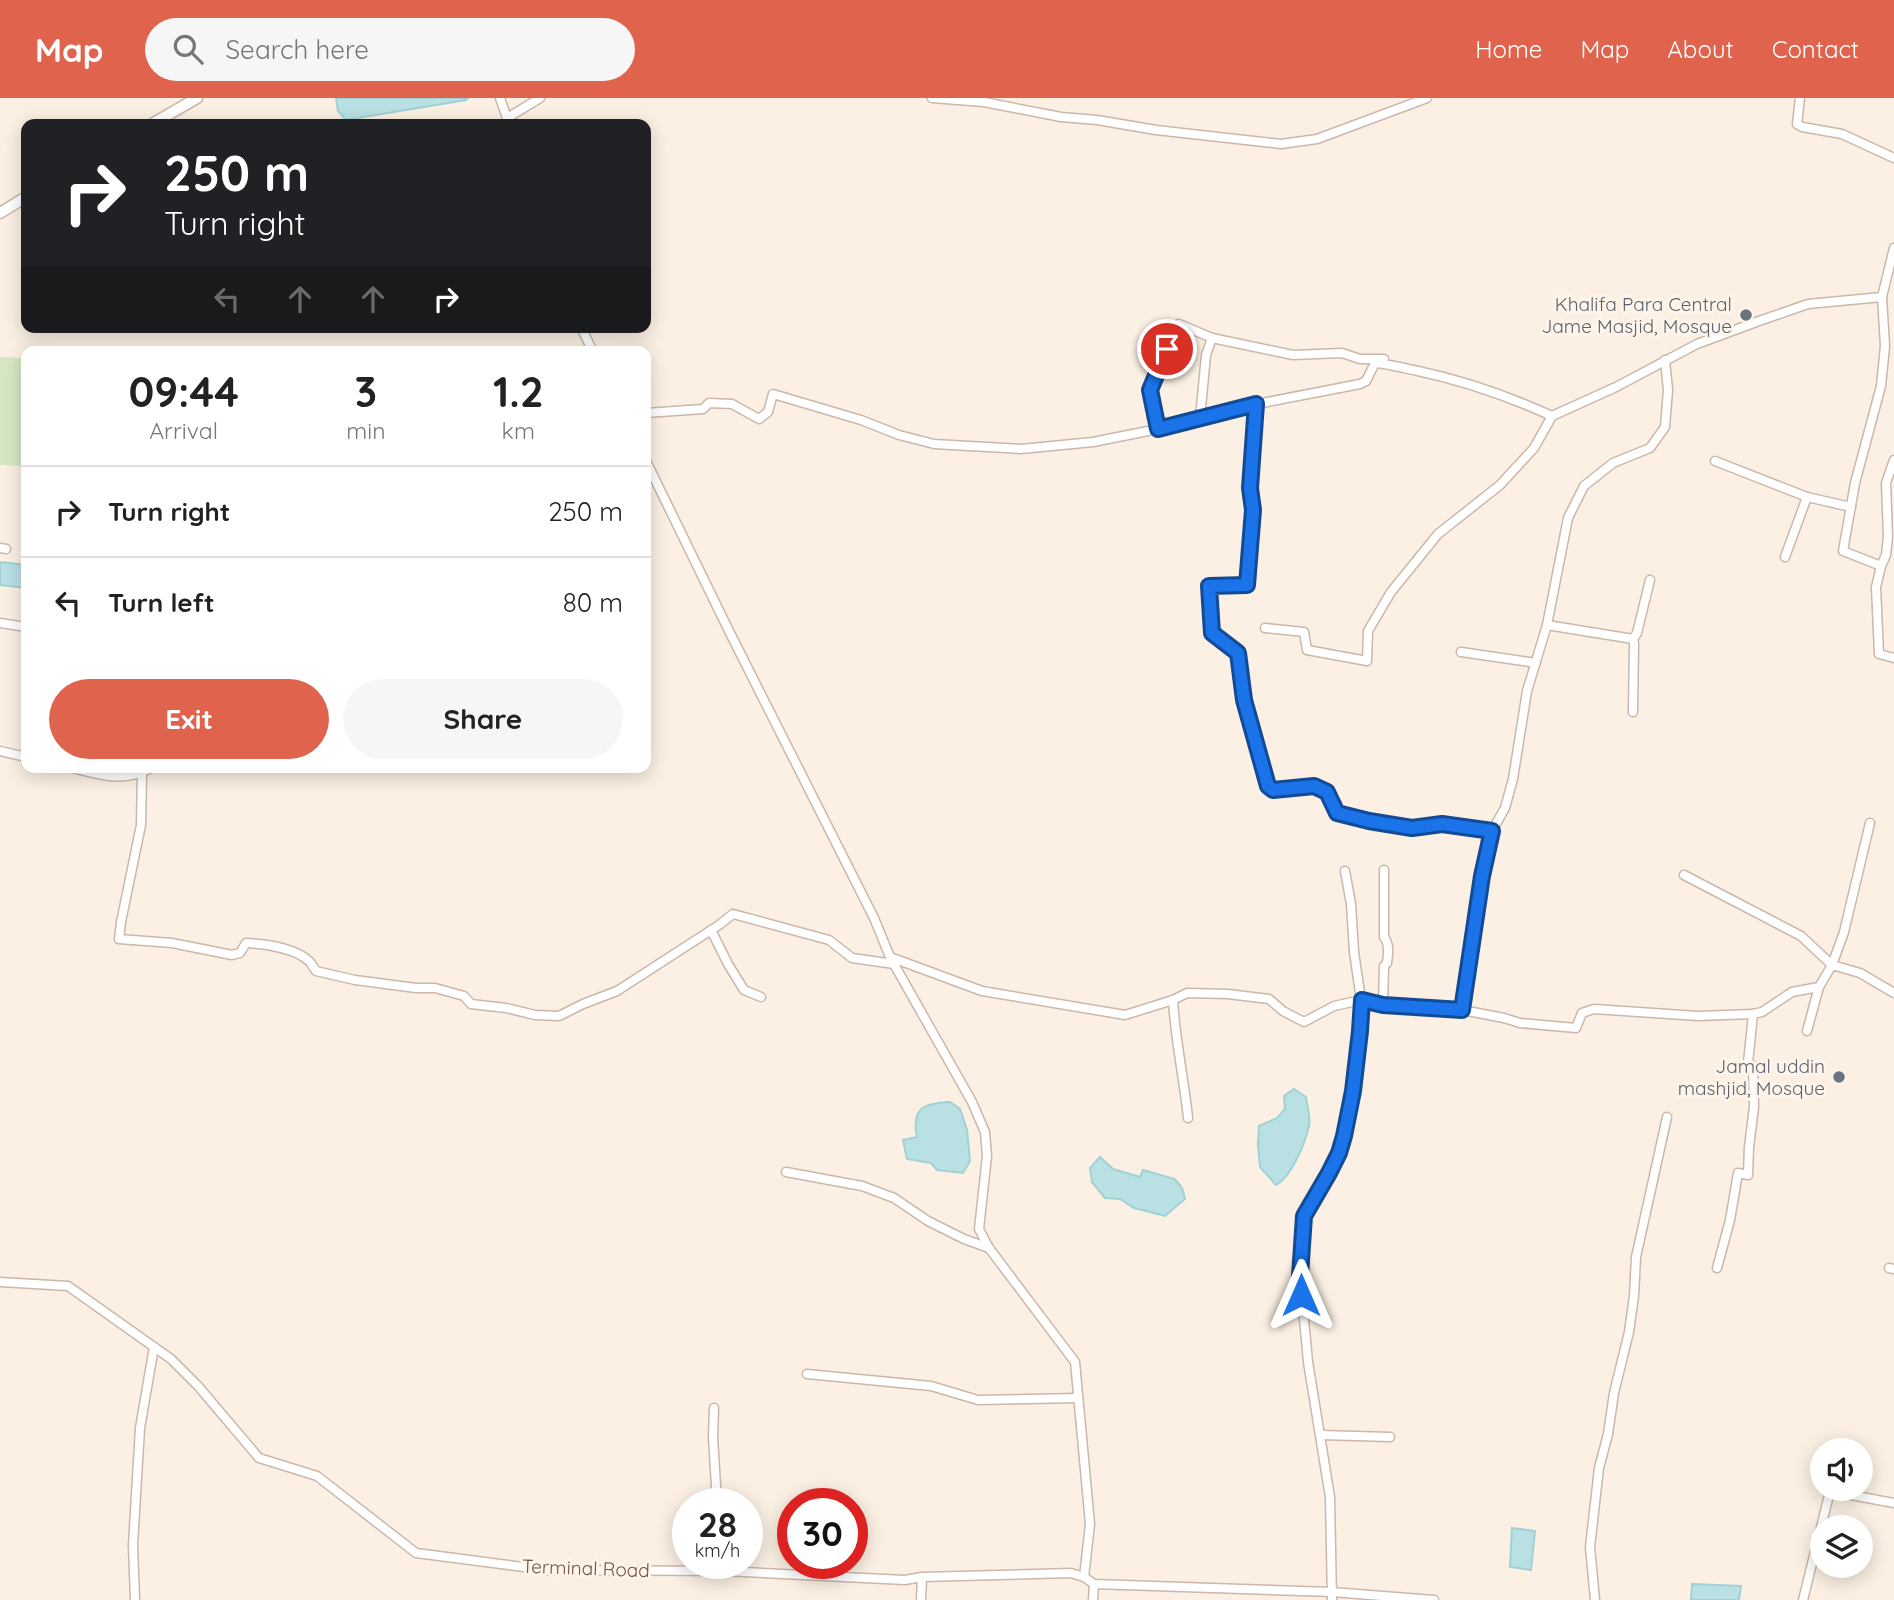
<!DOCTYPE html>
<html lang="en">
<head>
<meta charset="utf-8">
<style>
  :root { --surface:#fff; --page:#f6f6f6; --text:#222; --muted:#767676; --line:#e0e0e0; --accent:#e0634e }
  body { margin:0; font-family:Quicksand,sans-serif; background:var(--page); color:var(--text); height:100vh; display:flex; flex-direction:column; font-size:26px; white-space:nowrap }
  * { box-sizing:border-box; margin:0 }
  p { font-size:23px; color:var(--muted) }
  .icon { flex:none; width:38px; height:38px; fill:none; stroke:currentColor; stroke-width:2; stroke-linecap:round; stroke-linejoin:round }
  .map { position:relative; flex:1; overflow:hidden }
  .panel { position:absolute; left:21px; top:248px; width:630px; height:427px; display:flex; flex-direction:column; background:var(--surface); border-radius:14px; box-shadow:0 4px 18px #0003 }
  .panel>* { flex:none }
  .top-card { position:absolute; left:21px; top:21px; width:630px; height:214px; border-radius:14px; box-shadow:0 4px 18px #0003; background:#202124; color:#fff; overflow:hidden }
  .fabs { position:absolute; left:1810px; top:1340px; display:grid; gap:14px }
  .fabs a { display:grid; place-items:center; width:63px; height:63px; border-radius:50%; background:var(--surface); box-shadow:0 4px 18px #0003; font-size:35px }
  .speed { position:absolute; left:672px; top:1390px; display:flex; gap:14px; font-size:35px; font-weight:700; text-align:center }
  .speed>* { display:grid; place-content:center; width:91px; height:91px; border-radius:50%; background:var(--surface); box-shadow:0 4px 18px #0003; line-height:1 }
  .speed small { font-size:18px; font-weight:400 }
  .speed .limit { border:10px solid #d22; background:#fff; color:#111 }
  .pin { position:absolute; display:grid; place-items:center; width:60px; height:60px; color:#fff; margin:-30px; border:4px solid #fff; border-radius:50%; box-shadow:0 2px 7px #0007 }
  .me { position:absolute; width:77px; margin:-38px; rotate:0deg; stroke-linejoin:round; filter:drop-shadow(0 0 5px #0008) }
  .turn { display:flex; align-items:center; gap:24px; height:147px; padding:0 28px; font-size:32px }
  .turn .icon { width:91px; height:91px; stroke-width:2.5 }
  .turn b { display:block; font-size:49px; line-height:60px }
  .lanes { display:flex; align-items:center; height:66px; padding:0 28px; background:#0003; justify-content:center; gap:35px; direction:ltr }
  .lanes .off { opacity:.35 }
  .eta { display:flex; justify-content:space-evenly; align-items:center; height:119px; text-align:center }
  .eta b { font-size:42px; font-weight:800; line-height:49px }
  .button { display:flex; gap:14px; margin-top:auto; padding:14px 28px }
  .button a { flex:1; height:80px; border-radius:42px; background:var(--accent); color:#fff; font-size:28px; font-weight:800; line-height:80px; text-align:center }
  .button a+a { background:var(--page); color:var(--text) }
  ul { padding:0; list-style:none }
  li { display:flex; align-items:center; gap:21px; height:91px; padding:0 28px; border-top:2px solid var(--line) }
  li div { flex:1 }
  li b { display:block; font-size:26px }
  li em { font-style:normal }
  header { display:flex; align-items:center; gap:42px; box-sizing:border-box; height:98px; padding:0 35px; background:var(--accent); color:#fff }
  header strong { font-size:33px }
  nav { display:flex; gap:38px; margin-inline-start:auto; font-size:24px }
  .search { width:490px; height:63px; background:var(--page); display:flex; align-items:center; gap:18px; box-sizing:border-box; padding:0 24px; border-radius:38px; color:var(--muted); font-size:26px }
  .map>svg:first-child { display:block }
</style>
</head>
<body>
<header>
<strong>Map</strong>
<div class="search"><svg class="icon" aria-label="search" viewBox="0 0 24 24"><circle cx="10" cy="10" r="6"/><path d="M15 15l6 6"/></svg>Search here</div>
<nav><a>Home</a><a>Map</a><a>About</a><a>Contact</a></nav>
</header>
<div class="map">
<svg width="1894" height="1502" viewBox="0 0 1894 1502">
  <rect width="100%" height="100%" fill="#fbf0e3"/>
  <path fill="#d5e8c3" d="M0,259L26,260V368L0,367Z"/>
  <g fill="#b9e1e4" stroke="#a0d1d5" stroke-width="2">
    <path d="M336,0H468L466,2L346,22L338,13Z"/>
    <path d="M0,464L26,467V490L0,487Z"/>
    <path d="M1294,991L1306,999C1307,1008 1311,1019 1309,1028C1305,1045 1292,1078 1276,1087L1260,1069L1258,1047L1259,1028L1277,1020L1285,1011L1284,998Z"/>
    <path d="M950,1004L960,1011L967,1032L970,1063L963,1075L937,1072L931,1065L907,1061L903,1042L917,1039C911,1010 924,1005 950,1004Z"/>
    <path d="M1100,1059L1113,1071L1140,1079L1143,1072L1175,1081L1182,1090L1185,1101L1165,1118L1134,1110L1120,1101L1105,1100L1092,1084L1090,1070Z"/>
    <path d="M1512,1430L1535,1433L1531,1472L1510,1469Z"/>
    <path d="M1692,1486L1741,1488L1739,1502H1691Z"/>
  </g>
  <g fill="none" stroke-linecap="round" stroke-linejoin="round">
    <g stroke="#ccb7aa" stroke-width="11">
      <g id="minor">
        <path d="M500,0L509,26"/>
        <path d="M932,0L984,4L1061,19L1097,22L1156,32L1281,46L1317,41L1427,0"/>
        <path d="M1800,0L1797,26L1802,29L1842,36L1894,60"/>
        <path d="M507,20L540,0"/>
        <path d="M1894,150L1882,199L1885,248L1881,288L1855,385L1843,453L1881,468L1876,489L1879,556L1894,560"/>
        <path d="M581,229L593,254"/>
        <path d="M1212,240L1293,257L1342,255L1360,261H1384"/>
        <path d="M1257,306L1250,390L1253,412L1247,487L1209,488L1211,535L1238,555L1244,602L1268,688L1273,692L1314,688L1327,694L1337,715L1369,723L1412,730L1442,726L1492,733"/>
        <path d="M646,315L703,311L709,305L732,306L759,321L768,314L773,296L861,322L899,337L934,346L1021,351L1093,344L1148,333L1257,306L1360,286L1366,283L1375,265C1389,266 1403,270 1418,273C1465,283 1508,298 1552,318"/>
        <path d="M1158,331L1150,292L1167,251L1179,226L1212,240L1206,257L1200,320"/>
        <path d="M646,363L730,535L874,820L890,859L972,1004L985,1034L987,1058L979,1131L989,1150L1075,1264L1090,1426L1084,1479"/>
        <path d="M1715,363L1807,399L1851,409"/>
        <path d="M0,450L6,451"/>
        <path d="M1785,459L1807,399"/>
        <path d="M1881,468L1886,457L1888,439L1886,385L1894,362"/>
        <path d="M0,525L26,529"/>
        <path d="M1547,527L1633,541L1634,545L1633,614"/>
        <path d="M1265,530L1304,534L1307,552L1367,563L1368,533L1391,494L1438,436L1500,387L1534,350L1552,318L1616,289L1697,246L1759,223L1808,206L1882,199"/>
        <path d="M1633,541L1637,535L1650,482"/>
        <path d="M1461,554L1536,565"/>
        <path d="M0,653L26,659"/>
        <path d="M73,670C101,677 124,685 151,670"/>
        <path d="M142,675L141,727L121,824L119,841L172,845L232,857L240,855L246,845C264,846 296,850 310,864C312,867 314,870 316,873L355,882L416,890H435L464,898L471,906L506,910L535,917L559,918L583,906L617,893L719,827L733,816L829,842L852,860L894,866"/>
        <path d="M1684,777L1801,838L1832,867L1844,834L1870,725"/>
        <path d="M711,832L728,866L744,892L761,899"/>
        <path d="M890,859L982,893L1125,917L1173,902L1187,895L1228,896L1269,901L1283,913L1304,924L1334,908L1361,902L1383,907L1462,912L1504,920L1520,925L1576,930L1582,915L1594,911L1698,918L1753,916L1762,914L1792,894L1819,889L1832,867L1860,875L1894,895"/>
        <path d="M1173,902C1175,941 1184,980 1188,1020"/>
        <path d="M1383,907L1384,868L1387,865C1388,856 1390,847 1384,839V772"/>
        <path d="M1462,912L1482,778L1492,733L1505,710L1513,681L1527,593L1547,527L1568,420L1584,388L1613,365L1650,350L1665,329L1668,292L1665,262"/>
        <path d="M1807,933L1819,889"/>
        <path d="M786,1074L862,1088L894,1100L928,1123L964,1141L989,1150"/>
        <path d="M1717,1170L1730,1122L1738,1075L1748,1077L1749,1049L1754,1009L1753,968L1748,965L1753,916"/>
        <path d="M1889,1170L1894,1171"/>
        <path d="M0,1184L68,1188L171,1261L198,1288L259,1360L317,1378L416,1455L547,1472L724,1473L905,1482L922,1479L1071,1475L1084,1479L1094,1486L1332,1494L1434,1502"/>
        <path d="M807,1276L931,1288L978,1302L1078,1300"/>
        <path d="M714,1310L713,1339L717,1405"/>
        <path d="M1321,1337L1390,1339"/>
        <path d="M135,1502L133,1447L140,1330L154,1249"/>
        <path d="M921,1502L922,1479"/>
        <path d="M1093,1502L1094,1486"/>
        <path d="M1332,1502L1330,1399L1308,1264L1300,1178L1304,1118L1329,1075L1339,1055L1351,1010L1360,933L1361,902L1354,854L1351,806L1345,773"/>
        <path d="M1595,1502L1590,1449L1599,1370L1608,1336L1614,1295L1629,1234L1634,1198L1636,1159L1667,1019"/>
        <path d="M1803,1502L1830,1393L1894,1405"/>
      </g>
    </g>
    <g stroke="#ccb7aa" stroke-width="13">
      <g id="tertiary">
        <path d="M152,26L197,0"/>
        <path d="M0,115L26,99"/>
      </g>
    </g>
    <use href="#minor" stroke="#fff" stroke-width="8"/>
    <use href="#tertiary" stroke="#fff" stroke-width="10"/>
  </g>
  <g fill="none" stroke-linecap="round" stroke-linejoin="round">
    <g stroke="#114b97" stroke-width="18">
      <path id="route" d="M1167,251L1150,292L1158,331L1256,306L1250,390L1253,412L1247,487L1209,488L1212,535L1238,555L1244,602L1268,688L1273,692L1314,688L1327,694L1337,715L1369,723L1412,730L1442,726L1492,733L1482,778L1462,912L1383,907L1362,902L1360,933L1353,993L1344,1038L1339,1055L1329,1075L1304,1118L1300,1178L1301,1197"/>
    </g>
    <use href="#route" stroke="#1a73e8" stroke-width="12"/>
  </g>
  <g fill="#6b7280" stroke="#fef4e9" stroke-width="2.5">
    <circle cx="1746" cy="217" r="7"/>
    <circle cx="1839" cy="979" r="7"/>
  </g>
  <g text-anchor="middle" stroke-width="6" stroke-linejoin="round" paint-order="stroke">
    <g font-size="19" fill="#5b616d" stroke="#fef4e9" text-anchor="end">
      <text x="1732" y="213">Khalifa Para Central<tspan x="1732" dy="22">Jame Masjid, Mosque</tspan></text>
      <text x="1825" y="975">Jamal uddin<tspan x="1825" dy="22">mashjid, Mosque</tspan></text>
    </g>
    <g font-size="19" fill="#72564a" stroke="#fef4e9">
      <text transform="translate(586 1470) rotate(2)" y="7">Terminal Road</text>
    </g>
  </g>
</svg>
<div class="fabs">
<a><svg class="icon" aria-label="sound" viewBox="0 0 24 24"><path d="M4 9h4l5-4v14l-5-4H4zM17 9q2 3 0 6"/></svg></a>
<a><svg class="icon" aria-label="layers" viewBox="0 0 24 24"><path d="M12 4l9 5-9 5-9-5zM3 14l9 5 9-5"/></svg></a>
</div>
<div class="speed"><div>28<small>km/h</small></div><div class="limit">30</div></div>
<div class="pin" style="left:1167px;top:251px;background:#d93025"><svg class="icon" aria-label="arrive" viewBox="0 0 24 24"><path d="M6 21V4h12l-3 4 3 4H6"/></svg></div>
<svg class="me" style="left:1301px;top:1197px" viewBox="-20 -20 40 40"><path d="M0-17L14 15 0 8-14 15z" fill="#1a73e8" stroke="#fff" stroke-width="4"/></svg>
<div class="top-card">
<div class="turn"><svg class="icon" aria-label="right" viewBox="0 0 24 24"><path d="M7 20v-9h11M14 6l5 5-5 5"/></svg><div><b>250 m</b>Turn right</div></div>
<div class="lanes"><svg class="icon off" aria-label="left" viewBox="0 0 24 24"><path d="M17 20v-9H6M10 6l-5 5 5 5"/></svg><svg class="icon off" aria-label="ahead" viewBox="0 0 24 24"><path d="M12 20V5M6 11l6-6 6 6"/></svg><svg class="icon off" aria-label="ahead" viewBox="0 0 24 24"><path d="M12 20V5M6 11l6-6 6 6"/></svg><svg class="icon" aria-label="right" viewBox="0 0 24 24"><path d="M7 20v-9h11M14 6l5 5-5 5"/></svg></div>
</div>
<section class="panel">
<div class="eta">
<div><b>09:44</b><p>Arrival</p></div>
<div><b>3</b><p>min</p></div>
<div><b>1.2</b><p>km</p></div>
</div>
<ul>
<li><svg class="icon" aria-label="right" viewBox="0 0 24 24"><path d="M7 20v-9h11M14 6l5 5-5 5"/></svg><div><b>Turn right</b></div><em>250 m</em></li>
<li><svg class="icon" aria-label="left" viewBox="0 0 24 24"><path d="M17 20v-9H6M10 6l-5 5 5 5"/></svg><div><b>Turn left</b></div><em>80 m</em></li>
</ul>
<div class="button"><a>Exit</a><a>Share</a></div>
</section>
</div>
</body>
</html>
